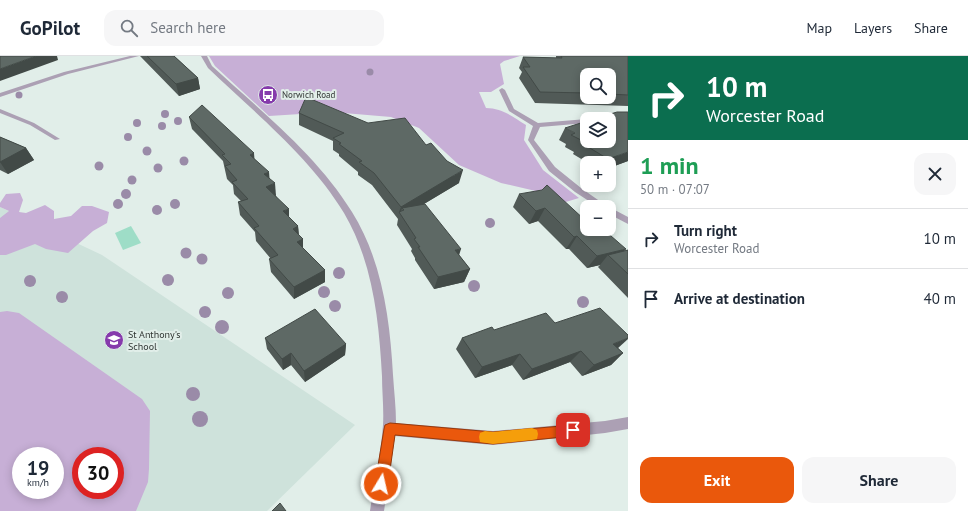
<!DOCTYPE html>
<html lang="en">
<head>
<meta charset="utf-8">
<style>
  :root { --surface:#fff; --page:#f6f6f7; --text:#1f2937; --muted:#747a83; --line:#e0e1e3; --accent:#ea580c }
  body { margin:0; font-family:"PT Sans",sans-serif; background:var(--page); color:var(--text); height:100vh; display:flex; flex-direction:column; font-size:15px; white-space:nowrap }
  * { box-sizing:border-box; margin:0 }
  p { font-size:13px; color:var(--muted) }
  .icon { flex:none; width:22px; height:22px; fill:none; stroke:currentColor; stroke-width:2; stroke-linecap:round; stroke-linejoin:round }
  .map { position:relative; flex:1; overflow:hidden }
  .sheet { display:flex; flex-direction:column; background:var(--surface); width:340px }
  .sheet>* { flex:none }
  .top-card { background:#0b6e4f; color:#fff; overflow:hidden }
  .tools { position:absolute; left:580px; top:12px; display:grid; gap:8px }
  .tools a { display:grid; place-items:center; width:36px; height:36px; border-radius:8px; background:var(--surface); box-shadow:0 2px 10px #0003; font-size:20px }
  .speed { position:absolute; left:12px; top:391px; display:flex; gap:8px; font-size:20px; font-weight:700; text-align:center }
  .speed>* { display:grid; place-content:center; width:52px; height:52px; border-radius:50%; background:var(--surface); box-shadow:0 2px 10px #0003; line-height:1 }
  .speed small { font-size:10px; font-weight:400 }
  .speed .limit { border:6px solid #d22; background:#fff; color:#111 }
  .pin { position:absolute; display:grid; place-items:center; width:34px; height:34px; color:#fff; margin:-17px; border-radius:8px; box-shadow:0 2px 6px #0006 }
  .me { position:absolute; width:44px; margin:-22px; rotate:9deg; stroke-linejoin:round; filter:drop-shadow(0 0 3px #0008) }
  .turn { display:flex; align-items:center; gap:14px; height:84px; padding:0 12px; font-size:18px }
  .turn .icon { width:52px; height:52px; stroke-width:2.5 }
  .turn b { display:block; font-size:28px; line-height:34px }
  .round { display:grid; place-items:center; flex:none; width:42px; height:42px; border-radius:12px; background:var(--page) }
  .head { display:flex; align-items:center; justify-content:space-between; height:68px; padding:0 12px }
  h1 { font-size:24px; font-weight:700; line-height:30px; color:#1e9e55 }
  .primary-button { display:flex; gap:8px; margin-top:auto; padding:8px 12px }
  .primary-button a { flex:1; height:46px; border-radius:12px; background:var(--accent); color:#fff; font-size:16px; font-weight:700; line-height:46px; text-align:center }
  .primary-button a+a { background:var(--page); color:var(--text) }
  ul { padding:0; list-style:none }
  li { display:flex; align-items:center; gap:12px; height:60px; padding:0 12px; border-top:1px solid var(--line) }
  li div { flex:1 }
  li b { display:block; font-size:15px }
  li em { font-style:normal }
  header { display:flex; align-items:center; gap:24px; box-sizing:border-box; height:56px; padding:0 20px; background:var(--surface); border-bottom:1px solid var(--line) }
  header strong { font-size:19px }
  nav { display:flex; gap:22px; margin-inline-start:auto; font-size:14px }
  .search { width:280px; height:36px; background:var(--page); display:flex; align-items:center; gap:10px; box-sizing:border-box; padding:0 14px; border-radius:12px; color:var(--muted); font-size:15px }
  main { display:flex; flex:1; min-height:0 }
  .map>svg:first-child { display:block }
</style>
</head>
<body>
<header>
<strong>GoPilot</strong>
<div class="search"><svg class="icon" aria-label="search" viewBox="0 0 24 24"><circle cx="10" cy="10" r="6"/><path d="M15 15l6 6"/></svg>Search here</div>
<nav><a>Map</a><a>Layers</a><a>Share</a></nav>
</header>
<main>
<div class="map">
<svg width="628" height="455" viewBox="0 0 628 455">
  <rect width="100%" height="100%" fill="#e1eee9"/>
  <path fill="#cee2db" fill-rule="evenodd" d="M0,151L102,199L355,369L267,455H0ZM21,400H55V434H21ZM81,400H115V434H81Z"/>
  <g fill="#c7afd6" fill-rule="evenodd">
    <path d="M209,0H520L504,5L500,8L504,28L491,36H479L486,52C502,52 513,61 526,69L524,84L543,114L579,142L559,148L540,136L501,127L459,109L419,72L391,61L332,56L269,60L215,10Z"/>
    <path d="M20,137L23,144L19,156L26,157L45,149L54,155V163L71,160L82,150H92L109,156L107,167L93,175L68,197L46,193L35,188L6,199H0V162L9,155L0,151V147L6,138Z"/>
    <path d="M7,255L19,257L142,343L150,355L149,413L148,426L136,455H0V256ZM21,400H55V434H21ZM81,400H115V434H81Z"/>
  </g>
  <path fill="#9eddc7" d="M131,170L141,187L123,194L115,177Z"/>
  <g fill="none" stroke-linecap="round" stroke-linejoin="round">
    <g fill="#aca0b4" fill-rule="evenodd">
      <path d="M130,0H139L68,18L0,41V37L64,16Z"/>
      <path d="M201,0H207L212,10C261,55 317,99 352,156C382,204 390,263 393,319C394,335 396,351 396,367L493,375L605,365L628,361V373L605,377L493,389L395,380L384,455H370C374,426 381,398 383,369C384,353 382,336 382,320C379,265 373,206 344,157C311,102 254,56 208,12Z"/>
      <path d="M502,32L505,34L514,53L538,67L587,63V67L540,71L534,84L555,111L581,132L608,151H598L575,136L549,115L528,84L533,70L509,55L499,34Z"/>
      <path d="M0,53L34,67L60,83L55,84L30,69L0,57Z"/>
      <path d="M609,151L628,161V168L609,158Z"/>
    </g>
  </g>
  <g fill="#9a8ba8">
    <circle cx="370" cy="16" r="3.5"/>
    <circle cx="19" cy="39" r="3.5"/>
    <circle cx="165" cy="58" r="4"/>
    <circle cx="178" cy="65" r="4"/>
    <circle cx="137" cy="67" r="4"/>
    <circle cx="162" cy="70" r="4"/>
    <circle cx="128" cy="81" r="4"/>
    <circle cx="147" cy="95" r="4.5"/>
    <circle cx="184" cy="105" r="4.5"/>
    <circle cx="99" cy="110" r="4.5"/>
    <circle cx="158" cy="112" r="4.5"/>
    <circle cx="132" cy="124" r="4.5"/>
    <circle cx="126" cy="138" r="5"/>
    <circle cx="118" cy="148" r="5"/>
    <circle cx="175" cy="148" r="5"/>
    <circle cx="157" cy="154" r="5"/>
    <circle cx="490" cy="167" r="5"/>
    <circle cx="186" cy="197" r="5.5"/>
    <circle cx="202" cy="203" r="5.5"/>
    <circle cx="339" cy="217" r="6"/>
    <circle cx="168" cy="224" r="6"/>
    <circle cx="30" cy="225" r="6"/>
    <circle cx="474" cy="230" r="6"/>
    <circle cx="324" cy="236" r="6"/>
    <circle cx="228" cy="237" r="6"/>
    <circle cx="62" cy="241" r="6"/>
    <circle cx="583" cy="246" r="6"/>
    <circle cx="335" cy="250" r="6"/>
    <circle cx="205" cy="256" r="6"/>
    <circle cx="222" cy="271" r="7"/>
    <circle cx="193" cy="338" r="7"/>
    <circle cx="200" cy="363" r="8"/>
  </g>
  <g fill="#515a57" fill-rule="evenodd">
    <path d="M140,0H174L198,22L200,33L179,40L141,1Z"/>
    <path d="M556,0H628V50L535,47L519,22L522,16L519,12L523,1L556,2ZM587,19H609V41H587Z"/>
    <path d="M299,57L368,67L426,89L459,127L424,148L459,199L470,213L464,226L434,233L415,204V202L411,195L412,193L397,169L398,163L372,129L358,119V116L339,100V98L333,94V85L299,69Z"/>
    <path d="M189,61L254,97V103L269,122L276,140L289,161L298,170L299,179L303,183V192L325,214V226L294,243L271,216L269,203H271L256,185L255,176L240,159L238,146L241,145L234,138L233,129L227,123L223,105L192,73Z"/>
    <path d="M565,72L628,105L609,112V107H588L573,98L574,96L565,91L566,88L559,84Z"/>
    <path d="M0,81L26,92L34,104L8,118L0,114Z"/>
    <path d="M519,138L587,173L624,195L628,194V242L598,211L600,209L587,212L569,193H566L538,165L529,168L513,151Z"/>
    <path d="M555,267L618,292L623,297L611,309L582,320L570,306L523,324L512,309L475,322L456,293L462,282L494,274Z"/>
    <path d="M265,282L346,288L345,299L305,326L291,309L283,314L267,293Z"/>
  </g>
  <g fill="#424a47">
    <path d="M36,0H57L58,4L0,25V13Z"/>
    <path d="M198,22L200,33L179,40L176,28Z"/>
    <path d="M26,92L34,104L8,118L0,106Z"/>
    <path d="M628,96V105L609,112V107H606L608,103Z"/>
    <path d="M254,97L255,110L250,99Z"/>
    <path d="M463,114L459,127L402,161L404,154L402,152L400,158L399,156L401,151Z"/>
    <path d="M269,116L270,128L264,118Z"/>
    <path d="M275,127L276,140L266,131Z"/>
    <path d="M545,152L538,165L529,168L536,155Z"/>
    <path d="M289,153V165L283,155Z"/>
    <path d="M298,170L299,183L293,173Z"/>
    <path d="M577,180L569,193H566L574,181Z"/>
    <path d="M303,183V196L297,186Z"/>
    <path d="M461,193L457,206L455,194Z"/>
    <path d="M626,193L616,206L608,199L600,209L587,212L597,200Z"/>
    <path d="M470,213L464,226L434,233L438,221Z"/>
    <path d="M325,214V226L294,243V231Z"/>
    <path d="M628,282V283L617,293L613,288Z"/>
    <path d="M346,288L345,299L305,326L304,315Z"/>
    <path d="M581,295L570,306L523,324L532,313Z"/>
    <path d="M291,297V309L283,314L282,303Z"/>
    <path d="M623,297L611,309L582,320L594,309Z"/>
    <path d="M520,298L512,309L475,322L482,311Z"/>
  </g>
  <g fill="#5e6965" stroke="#424a47">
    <path d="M0,0H36L0,13Z"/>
    <path d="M147,0H174L198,22L176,28Z"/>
    <path d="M561,0H628V39L609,38V19H587V37L540,36L523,11H530L523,1L562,2Z"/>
    <path d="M306,41L368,67L405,62L426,89L431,87L447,105L463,114L401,151L374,117L359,106L362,105L339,88L341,87L333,82L344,77L299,57Z"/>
    <path d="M202,49L254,97L250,99L269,116L264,118L275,127L266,131L289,153L283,155L298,170L293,173L303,183L297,186L325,214L294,231L269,203L278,199L254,172L259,170L238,146L248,143L232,126L237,124L225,110L231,108L222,99L225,98L189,61Z"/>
    <path d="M617,56H628V96L608,103L580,86L583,85L571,79L575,77L565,72L587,65V85H609V63H594Z"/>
    <path d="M0,81L26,92L0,106Z"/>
    <path d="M547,129L587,166V173H594L596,174L603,173L626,193L597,200L577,180L574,181L545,152L536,155L519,138L542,134Z"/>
    <path d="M425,148L461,193L455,194L470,213L438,221L418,191H420L414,183L416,182L399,156L404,154L402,152Z"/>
    <path d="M628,194V218L608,199Z"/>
    <path d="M600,252L628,279V282L613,288L623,297L594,309L581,295L532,313L520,298L482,311L462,282L492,271L494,274L546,257L555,267Z"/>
    <path d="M315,253L346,288L304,315L291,297L282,303L265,282Z"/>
    <path d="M280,447L286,455H272Z"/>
  </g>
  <path fill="#ea580c" stroke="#983908" d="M390,367L493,376L573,369L577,370L579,374L577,379L573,380L493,388L395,379L388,428L386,432L381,434L377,432L375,428L384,373L385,369Z"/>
  <path fill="#f59e0b" d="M532,372L537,374L538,378L537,383L532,384L493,388L480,386L479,381L480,377L485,375L493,376Z"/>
  <defs>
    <g id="bus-disc" transform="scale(1)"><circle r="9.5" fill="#863aac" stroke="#e1eee9"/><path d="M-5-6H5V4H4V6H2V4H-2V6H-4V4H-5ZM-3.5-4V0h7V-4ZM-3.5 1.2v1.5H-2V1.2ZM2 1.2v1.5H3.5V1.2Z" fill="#fff"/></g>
    <g id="school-disc" transform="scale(1)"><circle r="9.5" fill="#863aac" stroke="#e1eee9"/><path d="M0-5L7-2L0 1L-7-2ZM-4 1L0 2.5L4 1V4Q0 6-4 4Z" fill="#fff"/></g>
  </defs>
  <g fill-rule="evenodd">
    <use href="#bus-disc" x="268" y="39"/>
    <use href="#school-disc" x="114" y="284"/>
  </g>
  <g text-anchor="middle" stroke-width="4" stroke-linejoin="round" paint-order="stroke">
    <g font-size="9" fill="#303533" stroke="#e1eee9" text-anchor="start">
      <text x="282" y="42">Norwich Road</text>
    </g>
    <g font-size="10" fill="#303533" stroke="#e1eee9" text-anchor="start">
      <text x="128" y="282">St Anthony's<tspan x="128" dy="12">School</tspan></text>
    </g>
  </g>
</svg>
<div class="tools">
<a><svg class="icon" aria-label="search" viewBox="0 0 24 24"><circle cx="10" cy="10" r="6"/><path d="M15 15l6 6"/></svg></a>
<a><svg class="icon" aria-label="layers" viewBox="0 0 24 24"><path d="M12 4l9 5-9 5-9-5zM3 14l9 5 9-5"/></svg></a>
<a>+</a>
<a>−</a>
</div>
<div class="speed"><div>19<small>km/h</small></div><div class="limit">30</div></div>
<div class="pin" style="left:573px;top:374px;background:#d93025"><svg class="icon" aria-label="arrive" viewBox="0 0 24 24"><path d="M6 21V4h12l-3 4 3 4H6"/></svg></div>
<svg class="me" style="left:381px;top:428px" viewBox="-20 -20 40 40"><circle r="17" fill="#ea580c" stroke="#fff" stroke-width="3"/><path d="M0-11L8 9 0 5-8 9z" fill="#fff"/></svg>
</div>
<section class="sheet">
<div class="top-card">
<div class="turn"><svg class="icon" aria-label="right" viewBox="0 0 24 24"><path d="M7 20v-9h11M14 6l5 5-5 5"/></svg><div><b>10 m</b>Worcester Road</div></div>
</div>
<div class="head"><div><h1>1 min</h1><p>50 m · 07:07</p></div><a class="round"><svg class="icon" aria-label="close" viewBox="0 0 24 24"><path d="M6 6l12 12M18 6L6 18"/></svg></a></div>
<ul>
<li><svg class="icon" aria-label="right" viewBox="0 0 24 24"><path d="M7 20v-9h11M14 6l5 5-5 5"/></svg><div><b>Turn right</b><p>Worcester Road</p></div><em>10 m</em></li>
<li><svg class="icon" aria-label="arrive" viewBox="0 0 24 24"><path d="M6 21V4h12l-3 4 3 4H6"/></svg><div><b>Arrive at destination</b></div><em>40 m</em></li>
</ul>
<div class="primary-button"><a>Exit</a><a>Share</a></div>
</section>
</main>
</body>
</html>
